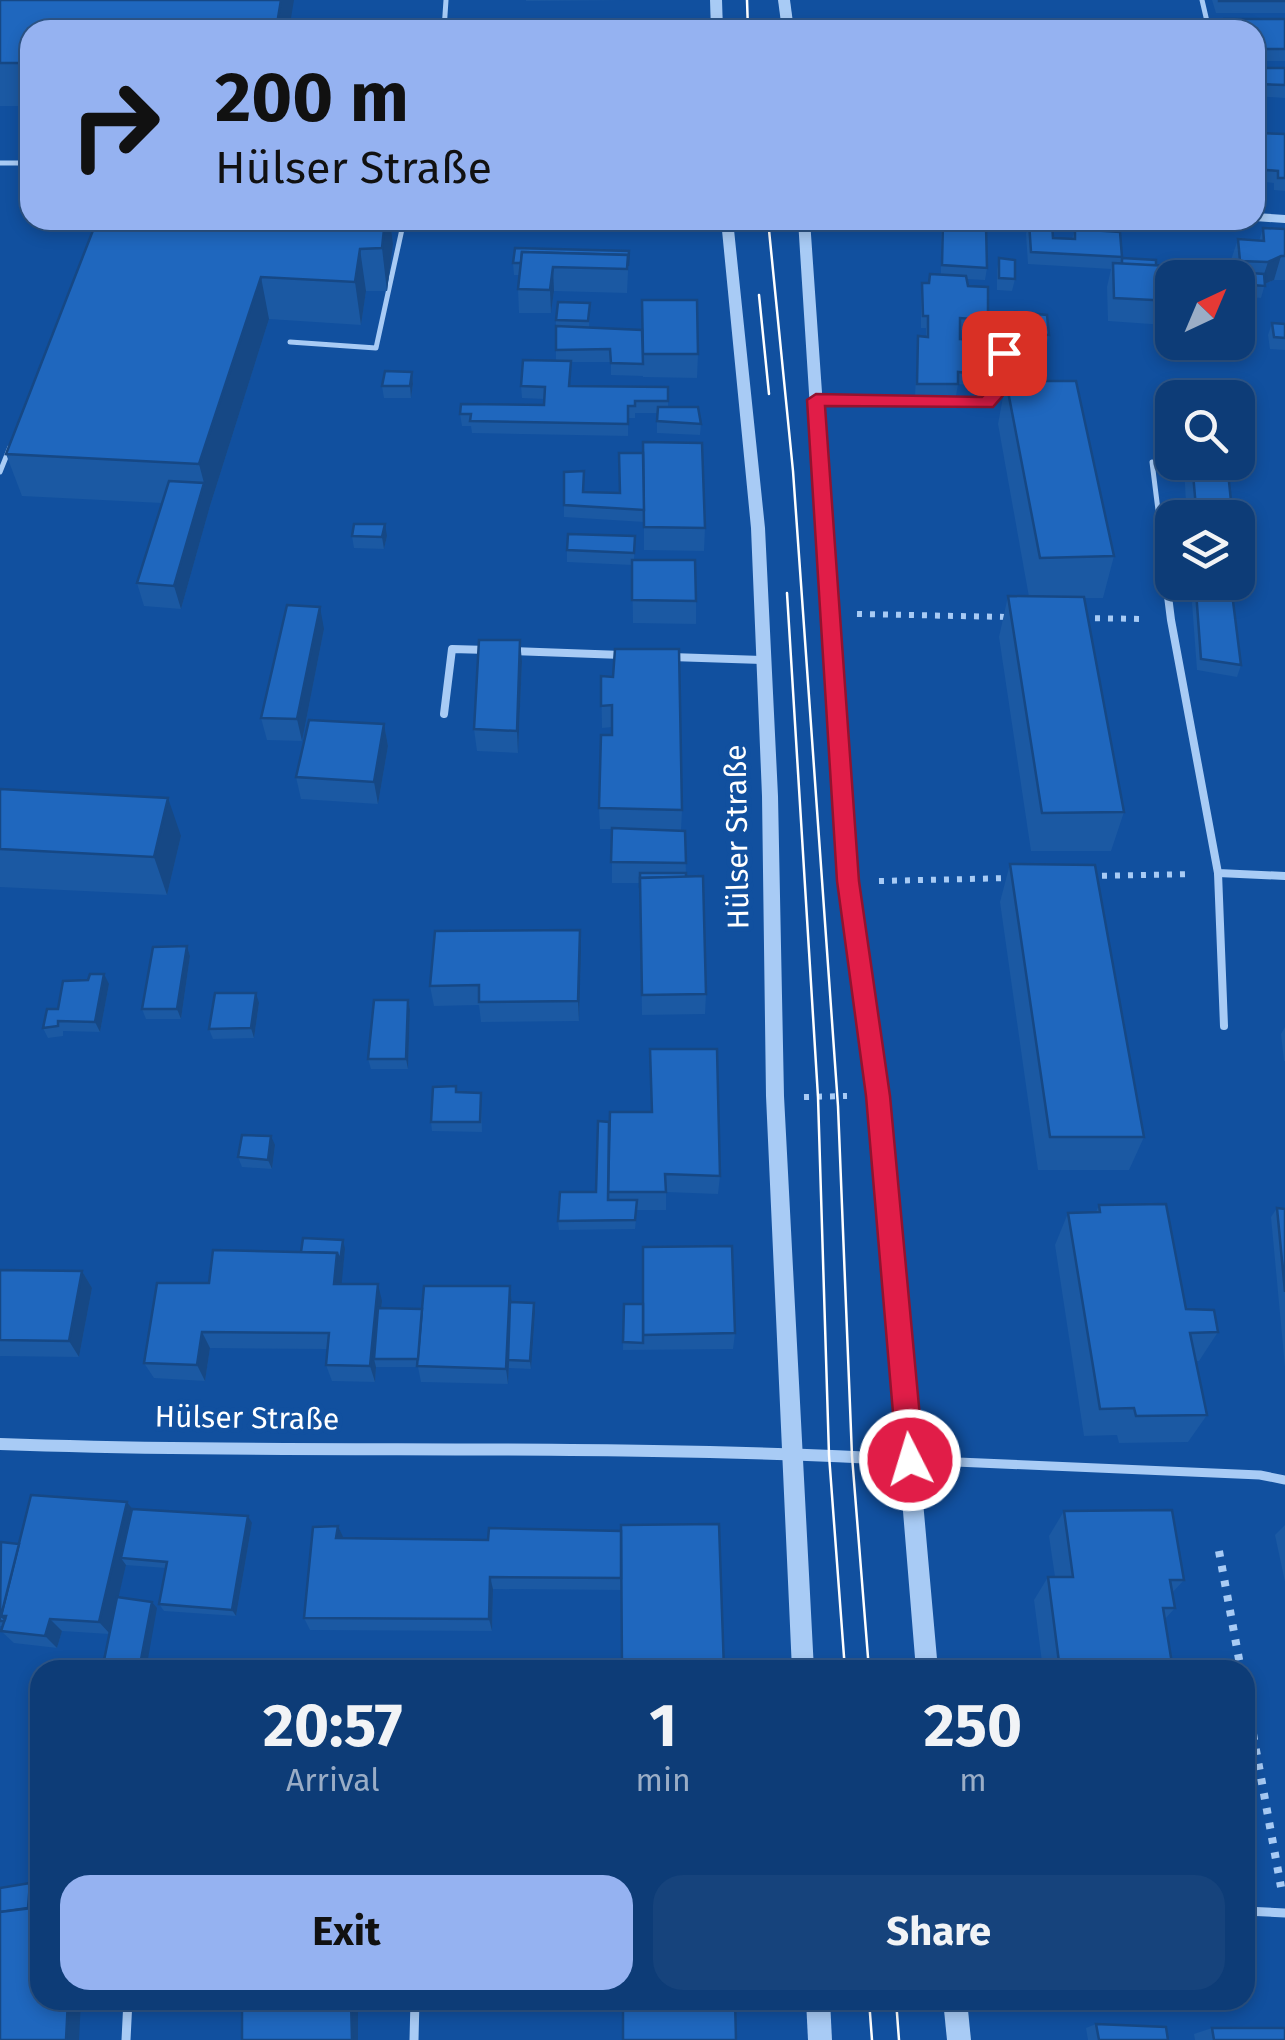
<!DOCTYPE html>
<html lang="en">
<head>
<meta charset="utf-8">
<style>
  :root { --surface:#0d3c77; --page:#16437c; --text:#f1f3f6; --muted:#9aadc6; --line:#2d5689; --accent:#95b2f1 }
  body { margin:0; font-family:"Fira Sans",sans-serif; background:var(--page); color:var(--text); height:100vh; display:flex; flex-direction:column; font-size:38px; white-space:nowrap }
  * { box-sizing:border-box; margin:0 }
  p { font-size:32px; color:var(--muted) }
  .icon { flex:none; width:55px; height:55px; fill:none; stroke:currentColor; stroke-width:2; stroke-linecap:round; stroke-linejoin:round }
  .map { position:relative; flex:1; overflow:hidden }
  .drawer { position:absolute; left:30px; top:1660px; width:1225px; height:350px; display:flex; flex-direction:column; background:var(--surface); border-radius:30px; box-shadow:0 5px 15px #0003,0 0 0 2px var(--line) }
  .drawer>* { flex:none }
  .guide { position:absolute; left:20px; top:20px; width:1245px; height:210px; border-radius:30px; box-shadow:0 5px 15px #0003,0 0 0 2px var(--line); background:#95b2f1; color:#111; overflow:hidden }
  .needle { width:65px; rotate:44deg }
  .buttons { position:absolute; left:1155px; top:260px; display:grid; gap:20px }
  .buttons a { display:grid; place-items:center; width:100px; height:100px; border-radius:20px; background:var(--surface); box-shadow:0 5px 15px #0003,0 0 0 2px var(--line); font-size:50px }
  .pin { position:absolute; display:grid; place-items:center; width:85px; height:85px; color:#fff; margin:-42px; border-radius:20px; box-shadow:0 5px 15px #0006 }
  .me { position:absolute; width:110px; margin:-55px; rotate:355deg; stroke-linejoin:round; filter:drop-shadow(0 0 8px #0008) }
  .turn { display:flex; align-items:center; gap:35px; height:210px; padding:0 30px; font-size:45px }
  .turn .icon { width:130px; height:130px; stroke-width:2.5 }
  .turn b { display:block; font-size:70px; line-height:85px }
  .eta { display:flex; justify-content:space-evenly; align-items:center; height:170px; text-align:center }
  .eta b { font-size:60px; font-weight:700; line-height:70px }
  .button { display:flex; gap:20px; margin-top:auto; padding:20px 30px }
  .button a { flex:1; height:115px; border-radius:30px; background:var(--accent); color:#111; font-size:40px; font-weight:700; line-height:115px; text-align:center }
  .button a+a { background:var(--page); color:var(--text) }
  .map>svg:first-child { display:block }
</style>
</head>
<body>
<div class="map">
<svg width="1285" height="2040" viewBox="0 0 1285 2040">
  <rect width="100%" height="100%" fill="#11509f"/>
  <g fill="none" stroke-linecap="round" stroke-linejoin="round">
    <g stroke="#a8cbf5" stroke-width="6" stroke-dasharray="5 8" stroke-linecap="butt">
      <path d="M857,614L1010,617"/>
      <path d="M1082,618L1145,619"/>
      <path d="M1089,876L1192,874"/>
      <path d="M879,881L1012,878"/>
      <path d="M804,1097L847,1096"/>
    </g>
    <g stroke="#a8cbf5" stroke-width="8" stroke-dasharray="6 9" stroke-linecap="butt">
      <path d="M1219,1551L1241,1670"/>
      <path d="M1245,1690L1281,1887"/>
    </g>
    <g stroke="#a8cbf5" stroke-width="5">
      <path d="M1202,0L1209,30"/>
      <path d="M1208,26H1229"/>
      <path d="M444,30L446,0"/>
      <path d="M0,163H30"/>
      <path d="M290,342L376,348L404,220"/>
      <path d="M816,400L986,403L1005,384L1003,321"/>
      <path d="M1152,462L1159,518"/>
      <path d="M0,472L10,447"/>
    </g>
    <g stroke="#a8cbf5" stroke-width="8">
      <path d="M1158,516L1171,620L1218,873L1285,876"/>
      <path d="M512,651L622,655"/>
      <path d="M671,657L762,660"/>
      <path d="M444,714L452,649L488,650"/>
      <path d="M1218,873L1224,1026"/>
    </g>
    <g stroke="#a8cbf5" stroke-width="9">
      <path d="M910,1460L1260,1475L1285,1480"/>
      <path d="M1245,1911L1285,1913"/>
      <path d="M126,2040L128,2000"/>
      <path d="M414,2040L415,2000"/>
    </g>
    <path stroke="#a8cbf5" stroke-width="8" d="M1255,217L1285,219"/>
    <path stroke="#a8cbf5" stroke-width="12" d="M0,1444C303,1455 607,1442 909,1460"/>
    <g fill="#a8cbf5" fill-rule="evenodd">
      <path d="M710,0H722L723,30H711Z"/>
      <path d="M778,0H790L794,30H782Z"/>
      <path d="M721,220H733L765,528L778,796L784,1096L814,1670H792L766,1096L762,796L751,528Z"/>
      <path d="M798,220H810L856,881L887,1096L938,1670H916L869,1096L840,881Z"/>
      <path d="M806,2000H830L832,2040H808Z"/>
      <path d="M943,2000H967L971,2040H947Z"/>
    </g>
    <g stroke="#fff" stroke-width="2.5">
      <path d="M747,0L748,30"/>
      <path d="M768,220L793,471L838,1106L852,1456L869,1670"/>
      <path d="M759,295L769,394"/>
      <path d="M787,593L818,1097L829,1455L845,1670"/>
      <path d="M869,2000L872,2040"/>
      <path d="M896,2000L899,2040"/>
    </g>
  </g>
  <g fill="#1b59a3">
    <path d="M0,0L30,30V106H0Z"/>
    <path d="M526,0H626L526,1Z"/>
    <path d="M1212,0H1285V13H1216Z"/>
    <path d="M1225,19H1285V61H1255V30H1222Z"/>
    <path d="M1255,68H1285V98L1255,96Z"/>
    <path d="M1255,133L1285,134V191L1274,190V183L1255,181Z"/>
    <path d="M97,220H390L393,244L387,291H366L361,325L269,319L210,506L181,609L144,606L137,583L162,503L22,496L6,454Z"/>
    <path d="M943,222L987,268L985,280L966,279L968,286L988,320L986,332L960,330V339L986,375L983,387L958,384L956,396H915L918,336L926,337V328H921V295L922,283H929L941,274V234Z"/>
    <path d="M1029,222L1053,238L1072,239L1075,229L1122,257L1120,263L1122,258L1156,266L1172,301L1165,325L1108,321L1107,287L1111,269L1028,264L1026,234Z"/>
    <path d="M1263,228L1285,229V280H1274L1265,284L1261,298L1238,296V278H1232L1230,263L1238,239L1259,241Z"/>
    <path d="M629,251L627,293L554,291L551,313H519L518,289L519,275H514L513,263Z"/>
    <path d="M999,258L1015,279L1012,291L997,290V270Z"/>
    <path d="M590,303L589,328L698,354L697,378L643,377V373V376L611,375V362H571L570,386L668,387V407L701,424L700,435L657,433V413H635V418H628V436L472,433L471,426H462L460,414L544,405V399L522,398L521,386L556,361V320Z"/>
    <path d="M1015,312L1049,335L1046,347L1011,345Z"/>
    <path d="M1272,323L1285,324V350L1270,349L1268,335Z"/>
    <path d="M412,372L413,384L411,398H384L382,386Z"/>
    <path d="M1006,381L1114,556L1103,598H1084L1124,812L1111,851H1031L999,637L1008,596L1029,597L998,424Z"/>
    <path d="M1186,462H1227L1232,511L1229,518H1187L1184,469Z"/>
    <path d="M584,492L705,528L704,551L644,550V522L564,517V505Z"/>
    <path d="M352,536H387L384,549L354,548Z"/>
    <path d="M635,536L634,560L696,601V624L633,623L632,565L567,562V550Z"/>
    <path d="M1196,591L1241,665L1237,677L1197,670L1192,603Z"/>
    <path d="M324,629L302,741L267,740L261,718Z"/>
    <path d="M522,662L518,753L477,751L474,729Z"/>
    <path d="M601,676L682,810L681,831H685L686,877L706,994L705,1014L642,1015L640,883H612V829H600L599,808L612,735V727L602,728Z"/>
    <path d="M384,724L388,746L378,804L301,799L296,777Z"/>
    <path d="M0,789L181,836L167,895L0,887Z"/>
    <path d="M1010,864L1144,1137L1129,1170H1038L1000,902Z"/>
    <path d="M187,946L190,956L181,1019H146L142,1009Z"/>
    <path d="M581,951L579,1021L481,1022L479,1005L434,1006L430,986Z"/>
    <path d="M109,984L100,1032L63,1031V1036L48,1038L43,1028L58,1009Z"/>
    <path d="M259,1003L254,1038L213,1039L209,1029Z"/>
    <path d="M410,1010L408,1069H371L368,1059Z"/>
    <path d="M1285,1027V1061H1284L1281,1034Z"/>
    <path d="M457,1092L481,1093L482,1132L432,1131L431,1122Z"/>
    <path d="M598,1121L720,1176L718,1194L666,1192V1210H637L635,1229L559,1230L558,1221L596,1192Z"/>
    <path d="M275,1145L272,1169L242,1167L238,1157Z"/>
    <path d="M1099,1205L1186,1309L1218,1332L1199,1361H1196L1207,1415L1188,1442L1119,1443L1117,1435L1084,1436L1055,1245L1068,1213L1096,1212Z"/>
    <path d="M1277,1208L1285,1209V1367L1271,1217Z"/>
    <path d="M345,1249L341,1284L382,1301V1308L422,1309L510,1286L512,1302L534,1303L535,1311L531,1369L509,1368V1366L508,1384L421,1382L418,1367H376L375,1382L332,1381L326,1365L327,1349L210,1348L205,1381L154,1378L144,1363L301,1252Z"/>
    <path d="M0,1270L82,1271L92,1288L79,1357L0,1356Z"/>
    <path d="M624,1304L735,1333L733,1349L623,1350Z"/>
    <path d="M127,1502L132,1509L252,1523L236,1616L164,1611L159,1604L166,1568L126,1565L118,1598L157,1608L109,1634L62,1631L57,1648L14,1643L1,1631L3,1626H0V1546L19,1544Z"/>
    <path d="M1064,1511L1184,1580L1172,1593L1175,1608L1165,1619L1173,1670H1043L1034,1600L1048,1577H1055L1049,1536Z"/>
    <path d="M1285,1525V1582L1275,1535Z"/>
    <path d="M338,1526L343,1538L488,1540L621,1531V1590L493,1589L492,1631L310,1630L304,1618Z"/>
    <path d="M1096,2024L1168,2040H1088L1086,2028Z"/>
    <path d="M1212,2028L1285,2040H1195L1194,2034Z"/>
  </g>
  <g fill="#164885">
    <path d="M281,0H294L289,30H276Z"/>
    <path d="M385,220H390L393,244L387,291L382,248Z"/>
    <path d="M360,249L366,291L361,325L355,282Z"/>
    <path d="M1281,256L1274,280L1260,286L1268,262Z"/>
    <path d="M553,267L554,291L551,313L550,290Z"/>
    <path d="M261,277L269,319L210,506L181,609L174,586L204,483L199,464Z"/>
    <path d="M412,372L413,384L411,398L410,386Z"/>
    <path d="M385,524L387,536L384,549L382,537Z"/>
    <path d="M320,607L324,629L302,741L297,719Z"/>
    <path d="M520,640L522,662L518,753L517,731Z"/>
    <path d="M384,724L388,746L378,804L374,782Z"/>
    <path d="M168,798L181,836L167,895L154,857Z"/>
    <path d="M580,930L581,951L579,1021L578,1001Z"/>
    <path d="M187,946L190,956L181,1019L177,1009Z"/>
    <path d="M104,974L109,984L100,1032L95,1022Z"/>
    <path d="M256,993L259,1003L254,1038L251,1028Z"/>
    <path d="M408,1000L410,1010L408,1069L406,1059Z"/>
    <path d="M271,1136L275,1145L272,1169L268,1160Z"/>
    <path d="M343,1240L345,1249L340,1301L334,1284L337,1253Z"/>
    <path d="M82,1271L92,1288L79,1357L69,1341Z"/>
    <path d="M378,1284L382,1301L377,1359H374L376,1367L375,1382L370,1366Z"/>
    <path d="M510,1286L512,1303L508,1384L506,1369Z"/>
    <path d="M534,1303L535,1311L531,1369L530,1361Z"/>
    <path d="M202,1332L210,1348L205,1381L197,1365Z"/>
    <path d="M127,1502L137,1515L121,1558L126,1565L110,1634L99,1622Z"/>
    <path d="M248,1516L252,1523L236,1616L232,1610Z"/>
    <path d="M338,1526L344,1539L336,1538Z"/>
    <path d="M490,1577L493,1589L492,1631L489,1619Z"/>
    <path d="M152,1602L157,1608L146,1670H139Z"/>
    <path d="M50,1619L62,1631L57,1648L45,1636Z"/>
    <path d="M30,1883L37,1887L35,1915L28,1912Z"/>
    <path d="M68,2000H81L79,2040H66Z"/>
    <path d="M351,2000H358V2040H352Z"/>
  </g>
  <g fill="#1f67be" stroke="#164885" stroke-width="2.5">
    <path d="M0,0H281L276,30H30V63H0Z"/>
    <rect x="1219" y="0" width="66" height="1"/>
    <path d="M1225,19H1285V49H1255V30H1229Z"/>
    <path d="M1255,68H1285V85L1255,84Z"/>
    <path d="M1255,133L1285,134V178H1278V171L1255,169Z"/>
    <path d="M97,220H385L382,248L360,249L355,282L261,277L199,464L6,454Z"/>
    <path d="M943,222L986,225L987,268L942,265Z"/>
    <path d="M1029,222L1052,223L1053,238L1075,239V229L1120,232L1122,257L1031,252Z"/>
    <path d="M1263,228L1285,229V256H1281L1268,262L1240,261L1238,239L1264,241Z"/>
    <path d="M515,248L629,251L628,266V255L522,252L521,263H513Z"/>
    <path d="M522,252L628,255L627,269L553,267L550,290L518,289Z"/>
    <path d="M999,258L1015,260V279L999,278Z"/>
    <path d="M1122,258L1156,260V266L1122,264Z"/>
    <path d="M1113,263L1169,266L1172,301L1114,298Z"/>
    <path d="M1236,272L1264,274L1265,286L1238,284Z"/>
    <path d="M930,274L966,276L968,286L988,287V320L960,318V339L984,340L986,375L958,372V384H917L918,336L928,337V316H923L922,283H929Z"/>
    <path d="M642,300H697L698,354H643Z"/>
    <path d="M558,302L590,303L588,321L556,320Z"/>
    <path d="M1015,312L1047,315L1049,335L1014,333Z"/>
    <path d="M1272,323L1285,324V338L1274,337Z"/>
    <path d="M556,326L642,330L643,364L611,363L610,349L556,350Z"/>
    <path d="M523,360L571,361L569,386L668,387V401H635V406H628V424L470,421L471,414H460L461,404L544,405L545,387L521,386Z"/>
    <path d="M385,371L412,372L410,386H382Z"/>
    <path d="M1006,381H1076L1114,556L1040,558Z"/>
    <path d="M658,407H698L701,424L657,421Z"/>
    <path d="M643,442L702,443L705,528L644,527Z"/>
    <path d="M619,453H643L644,510L564,505V472L584,471L583,492L620,493Z"/>
    <path d="M1192,462H1227L1232,511L1196,508Z"/>
    <path d="M169,481L204,483L174,586L137,583Z"/>
    <path d="M354,524H385L382,537L352,536Z"/>
    <path d="M568,534L635,536L634,553L567,550Z"/>
    <path d="M632,560H695L696,601L632,600Z"/>
    <path d="M1196,591L1232,593L1241,665L1201,659Z"/>
    <path d="M1008,596L1084,597L1124,812L1042,813Z"/>
    <path d="M287,605L320,607L297,719L261,718Z"/>
    <path d="M479,640H520L517,731L474,729Z"/>
    <path d="M615,649H679L682,810L599,808L601,735H612V705L601,706V676L613,677Z"/>
    <path d="M309,720L384,724L374,782L296,777Z"/>
    <path d="M0,789L168,798L154,857L0,849Z"/>
    <path d="M612,828L685,831L686,863L611,862Z"/>
    <path d="M1010,864L1095,865L1144,1137H1050Z"/>
    <path d="M640,873H686V877L640,878V888Z"/>
    <path d="M703,876L706,994L642,995L640,878Z"/>
    <path d="M580,930L578,1001L479,1002V985L430,986L435,931Z"/>
    <path d="M187,946L177,1009H142L153,947Z"/>
    <path d="M90,974H104L95,1022L58,1021V1026L43,1028L47,1009H58L63,981L88,980Z"/>
    <path d="M215,993H256L251,1028L209,1029Z"/>
    <path d="M374,1000H408L406,1059H368Z"/>
    <path d="M650,1049H717L720,1176L665,1174L666,1192H608L610,1112H652Z"/>
    <path d="M456,1086V1092L481,1093L480,1122H431L433,1087Z"/>
    <path d="M598,1121L609,1122L608,1200H637L635,1220L558,1221L560,1192H596Z"/>
    <path d="M242,1135L271,1136L268,1160L238,1157Z"/>
    <path d="M1166,1204L1186,1309L1214,1310L1218,1332L1190,1333L1207,1415L1136,1416L1134,1408L1100,1409L1068,1213L1100,1212L1099,1205Z"/>
    <path d="M1277,1208L1285,1209V1292Z"/>
    <path d="M303,1238L343,1240L340,1261L337,1253L301,1252Z"/>
    <path d="M732,1246L735,1333L643,1335V1247Z"/>
    <path d="M213,1250L337,1253L334,1284H378L370,1366L326,1365L329,1333L202,1332L197,1365L144,1363L157,1283H209Z"/>
    <path d="M0,1270L82,1271L69,1341L0,1340Z"/>
    <path d="M424,1286H510L506,1369L417,1366Z"/>
    <path d="M510,1302L534,1303L530,1361L508,1360Z"/>
    <path d="M624,1304H643V1343L623,1342Z"/>
    <path d="M378,1308L422,1309L418,1359H374Z"/>
    <path d="M31,1495L127,1502L99,1622L50,1619L45,1636L1,1631L6,1616H1Z"/>
    <path d="M132,1509L248,1516L232,1610L159,1604L167,1562L121,1558Z"/>
    <path d="M1172,1510L1184,1580H1170L1175,1608H1163L1173,1670H1060L1048,1577H1073L1064,1511Z"/>
    <path d="M719,1524L724,1670H622L621,1525Z"/>
    <path d="M338,1526L336,1538L488,1540L489,1528L621,1531V1578L490,1577L489,1619L304,1618L313,1527Z"/>
    <path d="M1,1542L19,1544L1,1616L5,1619L4,1621H0Z"/>
    <path d="M117,1597L152,1602L139,1670H102Z"/>
    <path d="M30,1883L28,1908L0,1912V1888Z"/>
    <path d="M40,1907V2000H68L66,2040H0V1912Z"/>
    <path d="M242,2000H351L352,2040H242Z"/>
    <path d="M623,2000H735L736,2040H623Z"/>
    <path d="M1096,2024L1166,2027L1168,2040H1099Z"/>
    <path d="M1212,2028H1285V2040H1214Z"/>
  </g>
  <path fill="#e11d48" stroke="#92132f" stroke-width="2.5" d="M1004,347L1013,353V384L993,407L825,406L859,881L890,1096L924,1460L920,1470L910,1473L901,1470L897,1460L866,1096L837,881L807,400L816,394L982,397L996,382L995,353Z"/>
  <g text-anchor="middle" stroke-width="10" stroke-linejoin="round" paint-order="stroke">
    <g font-size="30" fill="#fff" stroke="#11509f">
      <text transform="translate(737 837) rotate(-91)" y="10">Hülser Straße</text>
      <text transform="translate(247 1418) rotate(1)" y="10">Hülser Straße</text>
    </g>
  </g>
</svg>
<div class="buttons">
<a><svg class="needle" viewBox="-14 -14 28 28"><path d="M0-13l5 13h-10z" fill="#e53935"/><path d="M0 13l5-13h-10z" fill="#9aadc6"/></svg></a>
<a><svg class="icon" aria-label="search" viewBox="0 0 24 24"><circle cx="10" cy="10" r="6"/><path d="M15 15l6 6"/></svg></a>
<a><svg class="icon" aria-label="layers" viewBox="0 0 24 24"><path d="M12 4l9 5-9 5-9-5zM3 14l9 5 9-5"/></svg></a>
</div>
<div class="pin" style="left:1004px;top:353px;background:#d93025"><svg class="icon" aria-label="arrive" viewBox="0 0 24 24"><path d="M6 21V4h12l-3 4 3 4H6"/></svg></div>
<svg class="me" style="left:910px;top:1460px" viewBox="-20 -20 40 40"><circle r="17" fill="#e11d48" stroke="#fff" stroke-width="3"/><path d="M0-11L8 9 0 5-8 9z" fill="#fff"/></svg>
<div class="guide">
<div class="turn"><svg class="icon" aria-label="right" viewBox="0 0 24 24"><path d="M7 20v-9h11M14 6l5 5-5 5"/></svg><div><b>200 m</b>Hülser Straße</div></div>
</div>
<section class="drawer">
<div class="eta">
<div><b>20:57</b><p>Arrival</p></div>
<div><b>1</b><p>min</p></div>
<div><b>250</b><p>m</p></div>
</div>
<div class="button"><a>Exit</a><a>Share</a></div>
</section>
</div>
</body>
</html>
